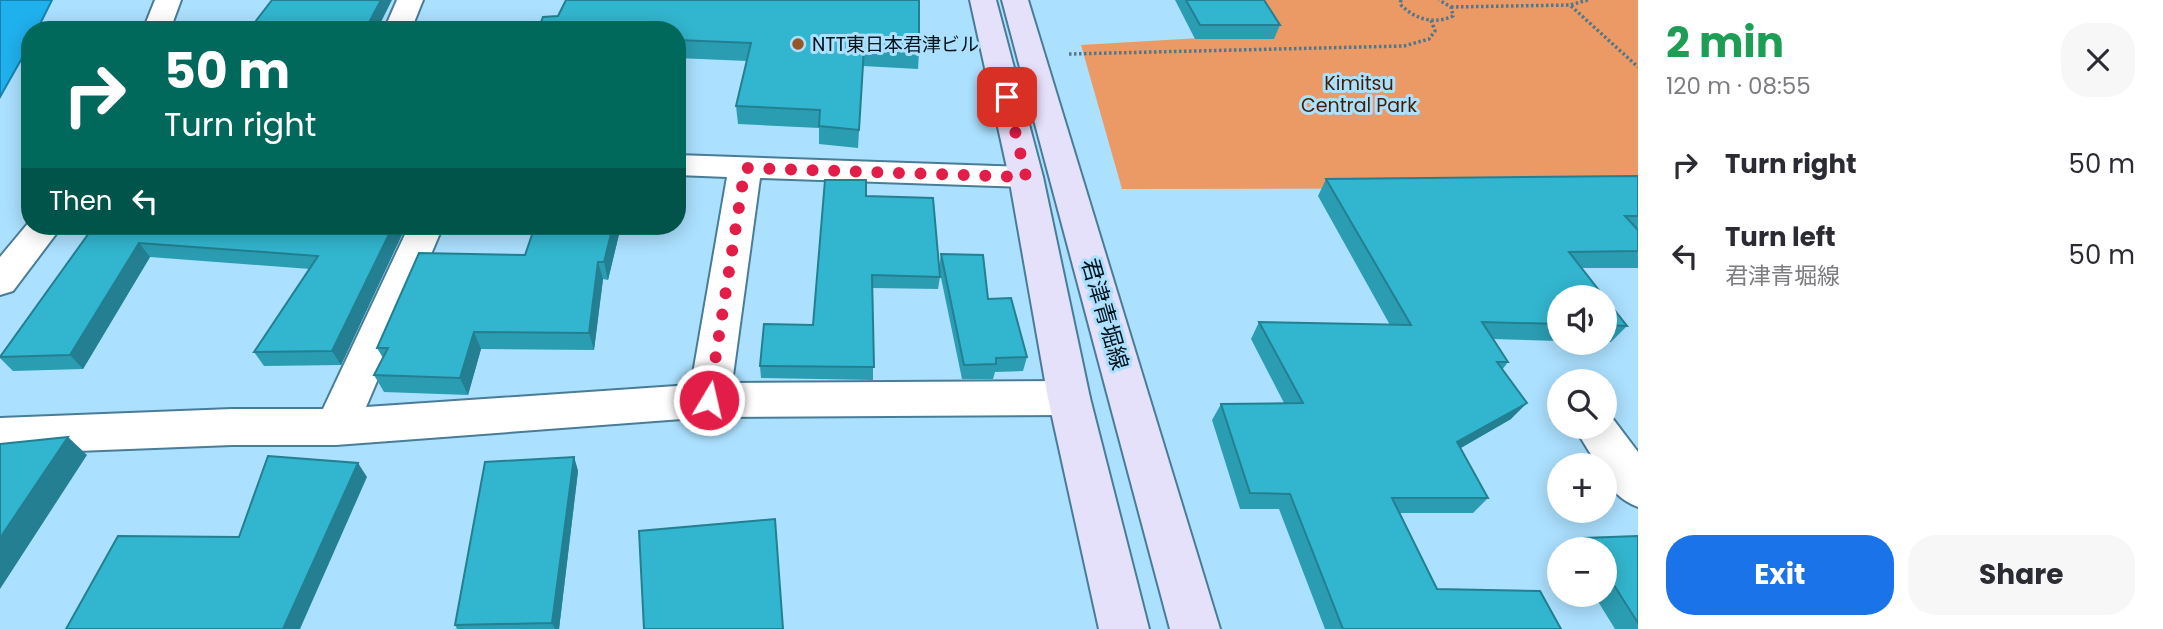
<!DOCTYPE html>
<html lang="en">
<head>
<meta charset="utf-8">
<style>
  :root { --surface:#fff; --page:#f7f7f7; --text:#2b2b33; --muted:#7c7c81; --accent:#1a73e8 }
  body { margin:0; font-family:Poppins,"Noto Sans JP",sans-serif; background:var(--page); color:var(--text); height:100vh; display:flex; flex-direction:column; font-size:26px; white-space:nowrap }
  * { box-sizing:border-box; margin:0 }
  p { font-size:23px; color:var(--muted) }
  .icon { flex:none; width:38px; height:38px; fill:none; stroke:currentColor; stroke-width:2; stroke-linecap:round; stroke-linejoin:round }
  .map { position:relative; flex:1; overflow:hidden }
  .panel { display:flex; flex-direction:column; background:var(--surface); width:525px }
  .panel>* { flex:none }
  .top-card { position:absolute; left:21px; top:21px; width:665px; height:214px; border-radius:28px; box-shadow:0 4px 18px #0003; background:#00695c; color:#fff; overflow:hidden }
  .controls { position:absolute; left:1547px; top:285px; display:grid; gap:14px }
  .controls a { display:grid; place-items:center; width:70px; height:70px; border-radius:50%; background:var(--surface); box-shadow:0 4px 18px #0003; font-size:35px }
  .pin { position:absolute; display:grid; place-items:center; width:60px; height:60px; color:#fff; margin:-30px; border-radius:14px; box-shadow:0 4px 10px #0006 }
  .me { position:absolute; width:77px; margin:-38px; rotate:9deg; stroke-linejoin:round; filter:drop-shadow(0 0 5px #0008) }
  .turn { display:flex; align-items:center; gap:24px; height:147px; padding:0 28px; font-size:32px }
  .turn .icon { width:91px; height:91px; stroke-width:2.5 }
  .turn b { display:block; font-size:49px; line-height:60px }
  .then { display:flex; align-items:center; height:66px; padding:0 28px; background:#0003; gap:14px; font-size:26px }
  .round { display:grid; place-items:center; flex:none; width:74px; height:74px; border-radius:28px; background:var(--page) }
  .summary { display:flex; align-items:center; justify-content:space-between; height:119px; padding:0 28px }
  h1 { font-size:42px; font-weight:700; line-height:52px; color:#1e9e55 }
  .primary-button { display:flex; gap:14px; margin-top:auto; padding:14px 28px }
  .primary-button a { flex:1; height:80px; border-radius:28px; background:var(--accent); color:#fff; font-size:28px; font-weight:700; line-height:80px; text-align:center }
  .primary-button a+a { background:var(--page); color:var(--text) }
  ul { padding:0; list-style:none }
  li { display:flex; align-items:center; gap:21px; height:91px; padding:0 28px }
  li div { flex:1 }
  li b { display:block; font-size:26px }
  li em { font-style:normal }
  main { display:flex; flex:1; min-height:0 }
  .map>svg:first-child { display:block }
</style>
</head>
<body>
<main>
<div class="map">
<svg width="1638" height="629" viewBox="0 0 1638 629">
  <rect width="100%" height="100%" fill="#abe0fe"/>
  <path fill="#eb9a65" d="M1251,0H1638V188L1122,189L1081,45L1268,34Z"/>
  <path fill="#1fb1ee" stroke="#1682b0" stroke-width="2" d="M0,0H52L37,30H30V44L0,97Z"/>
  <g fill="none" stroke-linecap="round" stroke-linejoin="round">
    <g stroke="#497c97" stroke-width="4">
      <g id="street">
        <path d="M155,0H181L170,30H143Z"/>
        <path d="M397,0H423L411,30H384Z"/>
        <path d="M677,155L1026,167L1038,170L1043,177L1038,184L1026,187L760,178L732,383L1069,381L1084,386L1090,398L1084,410L1069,415L709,417L336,445H232L0,454V418L232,409H323L409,226H443L366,407L691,385L727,177L677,175Z"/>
        <path d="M30,221V226H62L13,291L0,295V257Z"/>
        <path d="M1605,413L1610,415L1638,452V507C1620,500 1605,486 1605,466H1598L1574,427H1605Z"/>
      </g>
    </g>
    <g stroke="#497c97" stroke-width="4">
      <g id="secondary">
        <path d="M970,0H996L1043,177L1090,398L1149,629H1099L1048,398L1009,177Z"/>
        <path d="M1002,0H1028L1220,629H1170Z"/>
      </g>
    </g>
    <g stroke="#53778a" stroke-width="3.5" stroke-dasharray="2.5 2.5" stroke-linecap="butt">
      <path d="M1401,0L1400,4C1414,19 1434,25 1453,16L1451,7L1439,0"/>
      <path d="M1571,6L1638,67"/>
      <path d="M1451,7L1570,5L1588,0"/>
      <path d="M1069,54L1404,46L1429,39L1435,31L1431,20"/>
    </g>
    <use href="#street" fill="#fff" fill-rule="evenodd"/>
    <use href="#secondary" fill="#e6e1fa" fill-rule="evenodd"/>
  </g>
  <g fill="#2b9db2">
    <path d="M1175,0H1264L1280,25L1274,39H1195Z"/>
    <path d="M677,30L919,51L918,69L863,66L858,148L819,144V128L738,124L736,106L747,61L677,58Z"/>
    <path d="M1638,176V268H1582L1559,298V341L1493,339L1508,362L1502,370L1511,419L1461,448L1488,498L1473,513H1400L1437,589L1561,629H1325L1279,509H1240L1212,420L1221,404L1284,403L1251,339L1259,322L1390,325L1318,196L1326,179Z"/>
    <path d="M866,196L939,268L941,254L988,299L1027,357L1023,371L995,372L993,379H962L939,268L940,277L938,289L873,288V380L761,378L760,366L813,325Z"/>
    <path d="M94,226H406L341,365L264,366L254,352L310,269L150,257L83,369L13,371L0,358V356Z"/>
    <path d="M535,226H621L608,280L603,279L594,350L481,349L468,395L384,392L374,375L383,358L377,348L525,255Z"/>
    <path d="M1605,298L1627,326L1611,342H1605Z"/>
    <path d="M574,457L578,471L559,629H457L455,625Z"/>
    <path d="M1638,536V629H1615L1594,595H1605V550H1569L1584,538Z"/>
  </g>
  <g fill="#237f91">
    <path d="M381,0H392L377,30H365Z"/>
    <path d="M393,226H406L341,365L332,351Z"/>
    <path d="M613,226H621L608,280L604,262Z"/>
    <path d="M139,243L150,257L83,369L70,355Z"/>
    <path d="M598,262L603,279L594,350L589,333Z"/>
    <path d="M474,332L481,349L468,395L460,378Z"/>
    <path d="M1527,403L1511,419L1443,458L1457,442Z"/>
    <path d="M68,437L87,455L0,589V538Z"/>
    <path d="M574,457L578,471L559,629H555L552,623Z"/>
    <path d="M358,463L367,477L300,629H283Z"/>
  </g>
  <g fill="#32b6cf" stroke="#237f91" stroke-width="2">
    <path d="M272,0H381L365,30H249Z"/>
    <path d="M566,0H919V51L864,48L859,130L819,126L820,110L736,106L751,43L677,40V30H538L543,17L558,16Z"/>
    <path d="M1186,0H1264L1280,25H1200Z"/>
    <path d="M1638,176V216H1625L1638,230V251L1569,252L1605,298H1559V324L1482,322L1508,362H1497L1527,403L1457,442L1488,498H1392L1437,589L1540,591L1561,629H1343L1290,494L1250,493L1221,404L1303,403L1259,322L1411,325L1326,179Z"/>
    <path d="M825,180H866V196L933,198L940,277L872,275L874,367L760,366L764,324L813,325Z"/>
    <path d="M94,226H393L332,351L254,352L318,256L139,243L70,355L0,357Z"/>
    <path d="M535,226H613L604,262H598L589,333L474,332L460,378L374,375L388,348H377L419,253L525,255Z"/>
    <path d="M941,254L983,255L988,299L1011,298L1027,357L996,358V364L964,365Z"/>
    <path d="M1605,298L1627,326L1605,325Z"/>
    <path d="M68,437L0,538V444Z"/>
    <path d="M268,456L358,463L283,629H66L118,536L239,537Z"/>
    <path d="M574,457L552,623L455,625L485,462Z"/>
    <path d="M775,519L783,629H644L639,531Z"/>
    <path d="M1638,536V623L1605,571V550H1591L1584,538Z"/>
  </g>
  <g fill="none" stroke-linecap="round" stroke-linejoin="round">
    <path stroke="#e11d48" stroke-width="12" stroke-dasharray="0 21.6" d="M709,400L745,168L1026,177L1007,97"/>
  </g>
  <circle fill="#985525" stroke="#abe0fe" stroke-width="2.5" cx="798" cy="44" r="7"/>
  <g text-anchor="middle" stroke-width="6" stroke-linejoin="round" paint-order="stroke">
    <g font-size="19" fill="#02151f" stroke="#abe0fe" text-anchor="start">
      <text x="812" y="51">NTT東日本君津ビル</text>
    </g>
    <g font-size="19" fill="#431e02" stroke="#abe0fe">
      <text x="1359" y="90">Kimitsu<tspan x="1359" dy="22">Central Park</tspan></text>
    </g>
    <g font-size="23" fill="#02151f" stroke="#abe0fe">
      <text transform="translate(1105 314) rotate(74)" y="8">君津青堀線</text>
    </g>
  </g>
</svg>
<div class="controls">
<a><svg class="icon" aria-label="sound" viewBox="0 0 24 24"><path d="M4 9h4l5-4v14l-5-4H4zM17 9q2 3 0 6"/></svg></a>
<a><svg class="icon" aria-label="search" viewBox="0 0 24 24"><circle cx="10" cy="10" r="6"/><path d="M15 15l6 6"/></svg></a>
<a>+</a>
<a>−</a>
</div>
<div class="pin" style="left:1007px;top:97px;background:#d93025"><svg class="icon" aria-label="arrive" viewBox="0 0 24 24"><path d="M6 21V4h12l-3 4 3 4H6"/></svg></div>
<svg class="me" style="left:709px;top:400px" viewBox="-20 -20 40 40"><circle r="17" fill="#e11d48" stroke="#fff" stroke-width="3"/><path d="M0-11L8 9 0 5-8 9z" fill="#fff"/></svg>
<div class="top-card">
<div class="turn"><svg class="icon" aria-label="right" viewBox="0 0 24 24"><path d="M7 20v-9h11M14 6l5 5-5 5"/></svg><div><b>50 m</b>Turn right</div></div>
<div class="then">Then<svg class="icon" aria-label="left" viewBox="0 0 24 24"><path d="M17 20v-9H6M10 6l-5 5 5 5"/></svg></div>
</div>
</div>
<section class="panel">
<div class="summary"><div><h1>2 min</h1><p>120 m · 08:55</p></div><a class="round"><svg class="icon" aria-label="close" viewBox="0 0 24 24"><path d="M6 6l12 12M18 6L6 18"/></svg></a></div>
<ul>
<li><svg class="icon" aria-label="right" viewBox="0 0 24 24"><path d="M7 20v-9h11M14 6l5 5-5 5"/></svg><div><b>Turn right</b></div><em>50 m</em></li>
<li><svg class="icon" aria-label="left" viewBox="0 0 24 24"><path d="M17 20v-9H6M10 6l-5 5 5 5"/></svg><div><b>Turn left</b><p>君津青堀線</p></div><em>50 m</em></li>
</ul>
<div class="primary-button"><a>Exit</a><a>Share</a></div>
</section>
</main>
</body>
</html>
